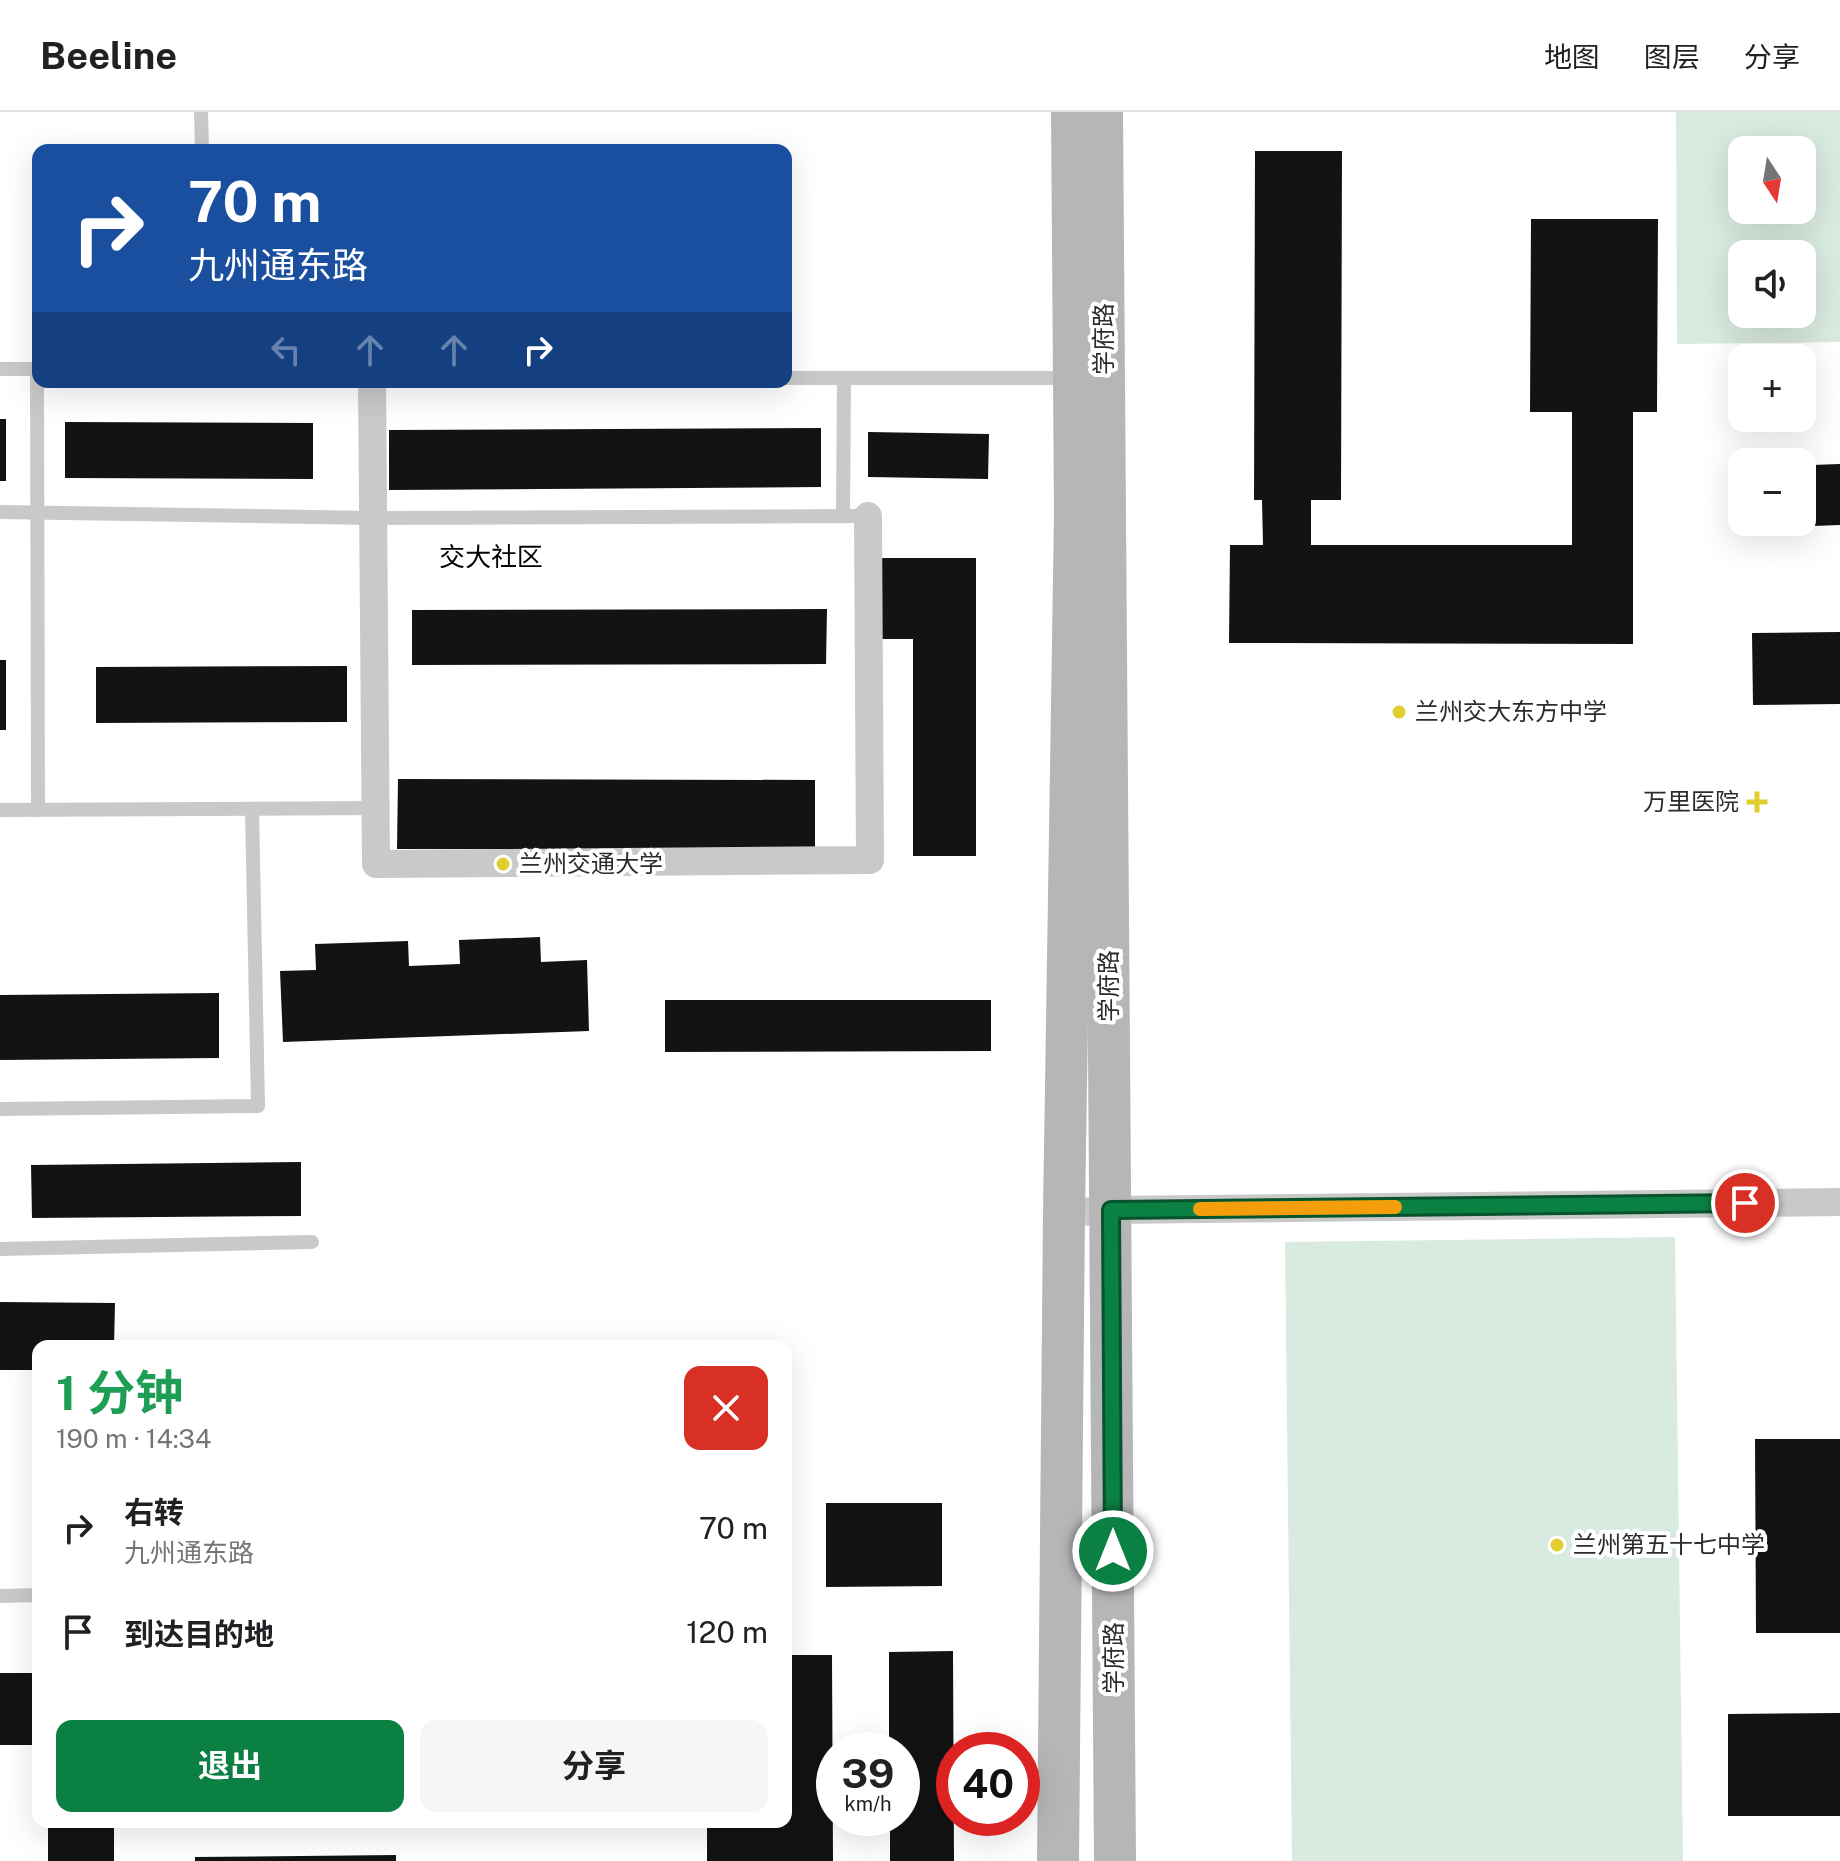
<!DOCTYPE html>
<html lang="zh">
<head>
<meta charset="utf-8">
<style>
  :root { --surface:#fff; --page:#f6f6f6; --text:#202124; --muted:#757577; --line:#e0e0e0; --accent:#0b8043 }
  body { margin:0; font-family:"Public Sans","Noto Sans SC",sans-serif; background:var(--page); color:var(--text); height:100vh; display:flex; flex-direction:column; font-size:30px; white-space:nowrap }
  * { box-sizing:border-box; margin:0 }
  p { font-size:26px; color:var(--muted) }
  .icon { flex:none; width:44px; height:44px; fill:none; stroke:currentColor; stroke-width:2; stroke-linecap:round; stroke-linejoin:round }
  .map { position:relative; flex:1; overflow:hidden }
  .panel { position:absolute; left:32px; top:1228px; width:760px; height:488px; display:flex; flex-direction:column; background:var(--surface); border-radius:16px; box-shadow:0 8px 32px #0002 }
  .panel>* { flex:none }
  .guide { position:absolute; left:32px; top:32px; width:760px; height:244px; border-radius:16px; box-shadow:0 8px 32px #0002; background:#1a4fa0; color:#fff; overflow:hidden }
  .needle { width:52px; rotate:168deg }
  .controls { position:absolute; left:1728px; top:24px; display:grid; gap:16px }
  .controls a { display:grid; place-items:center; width:88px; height:88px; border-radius:16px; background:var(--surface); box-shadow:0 8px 32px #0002; font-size:40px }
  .speed { position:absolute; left:816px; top:1620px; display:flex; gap:16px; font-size:40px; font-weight:700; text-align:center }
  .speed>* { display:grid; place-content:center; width:104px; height:104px; border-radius:50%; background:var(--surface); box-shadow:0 8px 32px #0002; line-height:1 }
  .speed small { font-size:20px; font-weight:400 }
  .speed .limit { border:12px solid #d22; background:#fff; color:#111 }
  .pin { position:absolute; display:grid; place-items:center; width:68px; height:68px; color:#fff; margin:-34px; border:4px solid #fff; border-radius:50%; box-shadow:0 2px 8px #0007 }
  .me { position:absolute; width:88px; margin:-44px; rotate:0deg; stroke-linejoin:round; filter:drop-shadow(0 0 6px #0008) }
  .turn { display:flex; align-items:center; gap:28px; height:168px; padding:0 24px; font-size:36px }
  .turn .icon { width:104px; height:104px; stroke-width:2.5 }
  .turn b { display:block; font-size:56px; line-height:68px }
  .lanes { display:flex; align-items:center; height:76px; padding:0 24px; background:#0003; justify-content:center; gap:40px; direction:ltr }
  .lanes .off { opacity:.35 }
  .round { display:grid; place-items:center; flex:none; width:84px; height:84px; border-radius:16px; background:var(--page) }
  .headline { display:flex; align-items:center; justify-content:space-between; height:136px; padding:0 24px }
  h1 { font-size:48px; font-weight:700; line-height:60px; color:#1e9e55 }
  .primary-button { display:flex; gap:16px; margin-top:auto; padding:16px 24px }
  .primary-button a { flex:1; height:92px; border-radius:16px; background:var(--accent); color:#fff; font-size:32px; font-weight:700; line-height:92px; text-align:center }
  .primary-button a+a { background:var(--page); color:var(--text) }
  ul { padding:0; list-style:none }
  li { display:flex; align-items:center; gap:24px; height:104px; padding:0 24px }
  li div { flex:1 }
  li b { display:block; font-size:30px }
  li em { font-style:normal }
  header { display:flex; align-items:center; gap:48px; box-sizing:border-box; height:112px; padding:0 40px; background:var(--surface); border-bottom:2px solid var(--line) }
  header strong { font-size:38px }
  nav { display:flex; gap:44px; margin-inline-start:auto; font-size:28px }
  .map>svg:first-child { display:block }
</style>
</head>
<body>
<header>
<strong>Beeline</strong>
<nav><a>地图</a><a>图层</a><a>分享</a></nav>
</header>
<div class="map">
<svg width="1840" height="1749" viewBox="0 0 1840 1749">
  <rect width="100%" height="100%" fill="#fff"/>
  <g fill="#d9eae0" fill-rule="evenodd">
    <path d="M1676,0H1840V230L1677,232ZM1742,38H1802V98H1742ZM1742,142H1802V202H1742Z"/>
    <path d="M1675,1125L1683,1749H1292L1285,1130Z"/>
  </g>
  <g fill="#131313">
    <path d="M1255,39H1342L1341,388H1311V433H1572V300H1530L1531,107H1658L1657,300H1633V532L1229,531L1230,433H1263L1262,388H1254Z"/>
    <rect x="0" y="307" width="6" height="62"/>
    <path d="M65,310L313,311V367L65,366Z"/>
    <path d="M821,316V375L389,378V318Z"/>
    <path d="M868,320L989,322L988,367L868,365Z"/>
    <path d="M1840,352V413L1813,414L1812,353Z"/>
    <path d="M881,446H976V744H913V527H881Z"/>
    <path d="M827,497L826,552L412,553V498Z"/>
    <path d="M1840,520V592L1753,593L1752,521Z"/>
    <rect x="0" y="548" width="6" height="70"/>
    <path d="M347,554V610L96,611V555Z"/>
    <path d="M398,667L815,668V737H397Z"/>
    <path d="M540,825L541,850L587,848L589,919L283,930L280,859L316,858L315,832L408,829L409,854L460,852L459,828Z"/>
    <path d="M219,881V946L0,948V883Z"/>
    <path d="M665,888H991V939L665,940Z"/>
    <path d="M301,1050V1104L32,1106L31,1053Z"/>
    <path d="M0,1190L115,1191L114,1234H38V1258H0Z"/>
    <path d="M1755,1327H1840V1521H1756Z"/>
    <path d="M826,1391H942V1474L826,1475Z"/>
    <path d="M953,1539L954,1749H890V1706H902V1638H889V1540Z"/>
    <path d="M786,1543H832L833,1749H707V1710H786Z"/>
    <rect x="0" y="1561" width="38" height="72"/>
    <path d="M1840,1601V1704H1728V1602Z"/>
    <rect x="48" y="1710" width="66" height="39"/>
    <path d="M396,1743V1749H195V1745Z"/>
  </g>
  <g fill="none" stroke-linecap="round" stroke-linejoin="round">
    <g stroke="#c9c9c9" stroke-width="14">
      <path d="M201,0L202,38"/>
      <path d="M0,257H38"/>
      <path d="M37,257L38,698"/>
      <path d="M786,266H1070"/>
      <path d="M0,400L373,406L868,404"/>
      <path d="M843,404L844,266"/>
      <path d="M0,698L375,696"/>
      <path d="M0,997L258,994L252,697"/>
      <path d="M0,1137L312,1130"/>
      <path d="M0,1484L38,1483"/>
    </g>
    <g stroke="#c9c9c9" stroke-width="28">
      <path d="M372,270L376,752L870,748L868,404"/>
      <path d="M1064,1101L1111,1098L1840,1090"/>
    </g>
    <g stroke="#b6b6b6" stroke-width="42">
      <path d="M1102,0L1115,1749"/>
      <path d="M1058,1749L1064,1101L1075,402L1072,0"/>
    </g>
  </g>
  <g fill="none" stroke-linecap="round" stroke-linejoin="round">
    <g stroke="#07532c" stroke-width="20">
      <path id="route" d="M1113,1439L1111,1098L1745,1091"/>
    </g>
    <use href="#route" stroke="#0b8043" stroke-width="14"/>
    <path stroke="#f59e0b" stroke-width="14" d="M1200,1097L1395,1095"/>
  </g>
  <g fill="#e1cd30" stroke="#fff" stroke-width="3">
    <circle cx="1399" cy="600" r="8"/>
    <path d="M1753 678h8v8h8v8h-8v8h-8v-8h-8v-8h8z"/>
    <circle cx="503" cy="752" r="8"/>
    <circle cx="1557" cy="1433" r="8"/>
  </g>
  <g text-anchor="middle" stroke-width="8" stroke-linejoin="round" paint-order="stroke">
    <g font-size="24" fill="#2c2c2c" stroke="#fff">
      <text transform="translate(1104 227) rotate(-90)" y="8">学府路</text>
      <text transform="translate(1109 874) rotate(-90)" y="8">学府路</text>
      <text transform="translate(1114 1546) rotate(-90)" y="8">学府路</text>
    </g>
    <g font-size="24" fill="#2c2c2c" stroke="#fff" text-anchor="start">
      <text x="1415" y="608">兰州交大东方中学</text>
      <text x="1739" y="698" text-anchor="end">万里医院</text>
      <text x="519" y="760">兰州交通大学</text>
      <text x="1573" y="1441">兰州第五十七中学</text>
    </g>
    <g font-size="26" fill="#000" stroke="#fff">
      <text x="491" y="454">交大社区</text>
    </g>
  </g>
</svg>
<div class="controls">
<a><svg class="needle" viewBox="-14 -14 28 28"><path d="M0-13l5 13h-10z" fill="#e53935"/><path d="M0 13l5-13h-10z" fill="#757577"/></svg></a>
<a><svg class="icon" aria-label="sound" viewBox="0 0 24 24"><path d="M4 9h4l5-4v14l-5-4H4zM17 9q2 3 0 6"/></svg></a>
<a>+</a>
<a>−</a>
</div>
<div class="speed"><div>39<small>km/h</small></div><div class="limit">40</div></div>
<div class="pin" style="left:1745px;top:1091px;background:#d93025"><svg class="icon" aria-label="arrive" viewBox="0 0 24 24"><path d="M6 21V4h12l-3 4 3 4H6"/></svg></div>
<svg class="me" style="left:1113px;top:1439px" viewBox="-20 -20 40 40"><circle r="17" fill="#0b8043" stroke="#fff" stroke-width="3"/><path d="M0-11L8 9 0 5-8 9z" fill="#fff"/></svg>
<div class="guide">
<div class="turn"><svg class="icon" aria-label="right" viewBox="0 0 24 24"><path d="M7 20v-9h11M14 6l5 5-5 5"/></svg><div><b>70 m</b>九州通东路</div></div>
<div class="lanes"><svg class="icon off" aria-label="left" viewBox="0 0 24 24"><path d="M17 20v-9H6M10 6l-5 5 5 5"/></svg><svg class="icon off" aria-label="ahead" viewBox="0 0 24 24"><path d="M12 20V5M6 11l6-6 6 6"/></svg><svg class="icon off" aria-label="ahead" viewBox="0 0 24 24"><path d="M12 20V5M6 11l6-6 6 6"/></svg><svg class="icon" aria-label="right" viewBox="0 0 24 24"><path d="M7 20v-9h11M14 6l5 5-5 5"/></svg></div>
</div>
<section class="panel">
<div class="headline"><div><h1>1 分钟</h1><p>190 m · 14:34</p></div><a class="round" style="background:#d93025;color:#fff"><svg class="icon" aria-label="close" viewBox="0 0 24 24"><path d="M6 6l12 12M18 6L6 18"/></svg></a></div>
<ul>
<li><svg class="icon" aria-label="right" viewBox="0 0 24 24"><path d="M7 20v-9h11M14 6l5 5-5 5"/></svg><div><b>右转</b><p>九州通东路</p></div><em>70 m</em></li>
<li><svg class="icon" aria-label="arrive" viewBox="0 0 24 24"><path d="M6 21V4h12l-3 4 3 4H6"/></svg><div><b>到达目的地</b></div><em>120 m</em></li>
</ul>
<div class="primary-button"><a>退出</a><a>分享</a></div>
</section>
</div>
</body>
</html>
